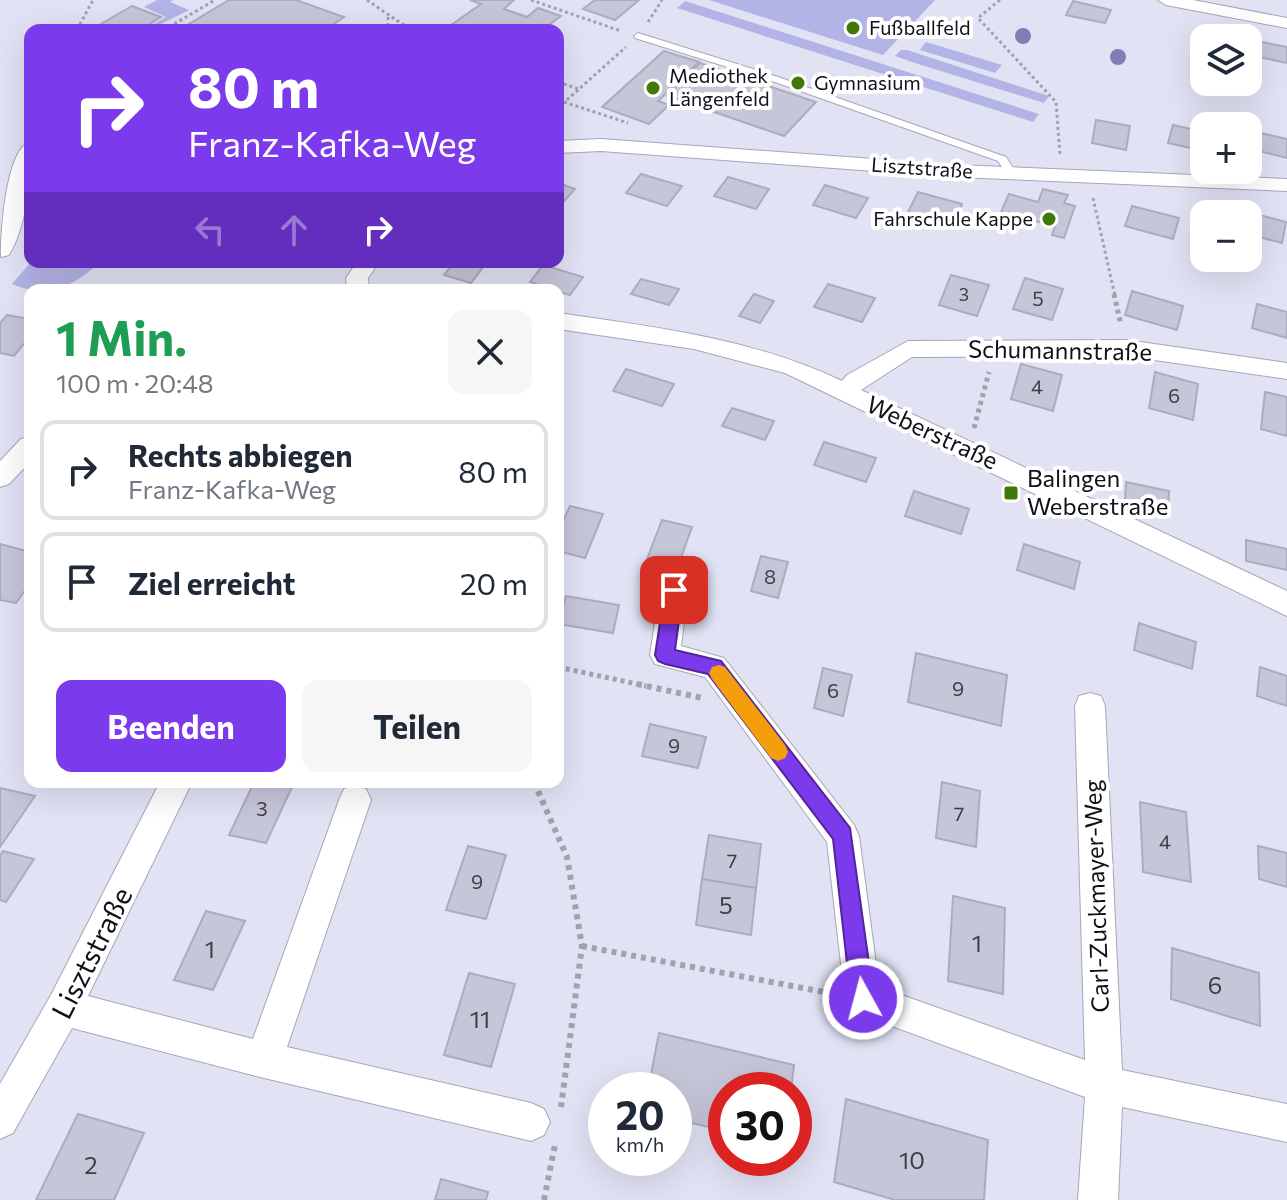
<!DOCTYPE html>
<html lang="de">
<head>
<meta charset="utf-8">
<style>
  :root { --surface:#fff; --page:#f6f6f7; --text:#1f2937; --muted:#747a83; --line:#e0e1e3; --accent:#7c3aed }
  body { margin:0; font-family:Commissioner,sans-serif; background:var(--page); color:var(--text); height:100vh; display:flex; flex-direction:column; font-size:30px; white-space:nowrap }
  * { box-sizing:border-box; margin:0 }
  p { font-size:26px; color:var(--muted) }
  .icon { flex:none; width:44px; height:44px; fill:none; stroke:currentColor; stroke-width:2; stroke-linecap:round; stroke-linejoin:round }
  .map { position:relative; flex:1; overflow:hidden }
  .drawer { position:absolute; left:24px; top:284px; width:540px; height:504px; display:flex; flex-direction:column; background:var(--surface); border-radius:16px; box-shadow:0 8px 32px #0002 }
  .drawer>* { flex:none }
  .banner { position:absolute; left:24px; top:24px; width:540px; height:244px; border-radius:16px; box-shadow:0 8px 32px #0002; background:#7c3aed; color:#fff; overflow:hidden }
  .fabs { position:absolute; left:1190px; top:24px; display:grid; gap:16px }
  .fabs a { display:grid; place-items:center; width:72px; height:72px; border-radius:16px; background:var(--surface); box-shadow:0 8px 32px #0002; font-size:40px }
  .speed { position:absolute; left:588px; top:1072px; display:flex; gap:16px; font-size:40px; font-weight:700; text-align:center }
  .speed>* { display:grid; place-content:center; width:104px; height:104px; border-radius:50%; background:var(--surface); box-shadow:0 8px 32px #0002; line-height:1 }
  .speed small { font-size:20px; font-weight:400 }
  .speed .limit { border:12px solid #d22; background:#fff; color:#111 }
  .pin { position:absolute; display:grid; place-items:center; width:68px; height:68px; color:#fff; margin:-34px; border-radius:16px; box-shadow:0 4px 12px #0006 }
  .me { position:absolute; width:88px; margin:-44px; rotate:353deg; stroke-linejoin:round; filter:drop-shadow(0 0 6px #0008) }
  .turn { display:flex; align-items:center; gap:28px; height:168px; padding:0 32px; font-size:36px }
  .turn .icon { width:104px; height:104px; stroke-width:2.5 }
  .turn b { display:block; font-size:56px; line-height:68px }
  .lanes { display:flex; align-items:center; height:76px; padding:0 32px; background:#0003; justify-content:center; gap:40px; direction:ltr }
  .lanes .off { opacity:.35 }
  .round { display:grid; place-items:center; flex:none; width:84px; height:84px; border-radius:16px; background:var(--page) }
  .head { display:flex; align-items:center; justify-content:space-between; height:136px; padding:0 32px }
  h1 { font-size:48px; font-weight:700; line-height:60px; color:#1e9e55 }
  .cta { display:flex; gap:16px; margin-top:auto; padding:16px 32px }
  .cta a { flex:1; height:92px; border-radius:16px; background:var(--accent); color:#fff; font-size:32px; font-weight:700; line-height:92px; text-align:center }
  .cta a+a { background:var(--page); color:var(--text) }
  ul { padding:0; list-style:none }
  li { display:flex; align-items:center; gap:24px; height:100px; margin:0 16px 12px; padding:0 16px; border:4px solid var(--line); border-radius:16px }
  li div { flex:1 }
  li b { display:block; font-size:30px }
  li em { font-style:normal }
  .map>svg:first-child { display:block }
</style>
</head>
<body>
<div class="map">
<svg width="1287" height="1200" viewBox="0 0 1287 1200">
  <rect width="100%" height="100%" fill="#e1e2f4"/>
  <g fill="#b3b4e6">
    <path d="M157,0H173L170,2L189,10L149,30L146,29L166,17L144,7Z"/>
    <path d="M709,0H935L883,55Z"/>
    <path d="M685,1L1039,114L1033,122L677,8Z"/>
    <path d="M926,42L1002,65L995,73L920,50Z"/>
    <path d="M901,50H907L1049,96L1044,103L915,63L895,56Z"/>
    <path d="M31,262H90L85,265L93,268C68,290 42,297 12,284Z"/>
  </g>
  <g fill="#c6c6d9" stroke="#acacbe" stroke-width="2">
    <path d="M229,0H296L344,17L325,30H179Z"/>
    <path d="M470,0H514L504,9L527,17L538,8L561,16L542,30H444L481,4Z"/>
    <path d="M595,0H639L615,20L583,9Z"/>
    <path d="M1073,1L1111,10L1105,23L1066,15Z"/>
    <path d="M132,6L161,17L140,30H111L99,25Z"/>
    <path d="M1251,40L1287,47V63L1249,55Z"/>
    <path d="M664,51L699,62L658,101L669,105L649,124L602,107Z"/>
    <path d="M700,63L816,102L784,136L667,96Z"/>
    <path d="M1096,120L1130,126L1126,150L1092,143Z"/>
    <path d="M1173,125L1204,132V151L1168,143Z"/>
    <path d="M1256,132L1287,139V158L1251,149Z"/>
    <path d="M641,174L682,186L667,206L626,193Z"/>
    <path d="M728,177L769,189L756,209L714,196Z"/>
    <path d="M558,183L575,189L558,208Z"/>
    <path d="M825,185L868,198L856,218L813,205Z"/>
    <path d="M1043,189L1068,195L1064,203L1075,206L1064,238L1052,235L1055,226L1001,212L1009,194L1038,202Z"/>
    <path d="M918,192L962,204L953,224L908,212Z"/>
    <path d="M1132,206L1179,218L1173,239L1125,226Z"/>
    <path d="M1237,209L1286,222L1282,243L1248,234V214H1236Z"/>
    <path d="M454,262H487L471,283L444,275Z"/>
    <path d="M543,265L583,277L570,295L530,282Z"/>
    <path d="M951,275L989,285L977,316L939,305Z"/>
    <path d="M1025,278L1063,289L1052,320L1013,309Z"/>
    <path d="M641,279L679,289L669,305L631,294Z"/>
    <path d="M828,284L875,298L862,322L814,307Z"/>
    <path d="M1132,291L1183,306L1177,330L1125,315Z"/>
    <path d="M754,294L774,301L760,323L739,316Z"/>
    <path d="M1257,304L1287,312V338L1252,328Z"/>
    <path d="M7,315L30,319V336L14,356L0,353V323Z"/>
    <path d="M1021,364L1062,375L1053,411L1011,399Z"/>
    <path d="M626,369L674,384L662,406L613,391Z"/>
    <path d="M1155,372L1198,384L1193,420L1149,408Z"/>
    <path d="M1265,392L1287,397V436L1261,429Z"/>
    <path d="M732,408L774,421L765,440L722,426Z"/>
    <path d="M824,442L876,458L866,482L814,465Z"/>
    <path d="M1126,482L1169,491L1168,511L1125,501Z"/>
    <path d="M914,491L969,509L961,534L905,516Z"/>
    <path d="M570,506L603,514L585,558L558,551V532Z"/>
    <path d="M662,520L692,527L678,566L647,559Z"/>
    <path d="M1246,540L1287,549V570L1246,561Z"/>
    <path d="M0,544L30,552V583L16,603L0,600Z"/>
    <path d="M1024,544L1080,562L1074,589L1017,570Z"/>
    <path d="M761,556L788,562L778,598L751,591Z"/>
    <path d="M566,596L619,605L613,633L558,624Z"/>
    <path d="M1139,623L1196,642L1192,669L1134,650Z"/>
    <path d="M916,653L1007,675L1001,726L908,702Z"/>
    <path d="M1260,667L1287,676V706L1257,696Z"/>
    <path d="M823,668L852,675L843,716L814,708Z"/>
    <path d="M650,724L706,737L698,768L642,756Z"/>
    <path d="M254,782L294,783L266,843L229,835Z"/>
    <path d="M942,782L980,791L976,847L936,838Z"/>
    <path d="M0,788L35,796L0,847Z"/>
    <path d="M1140,802L1186,812L1191,882L1143,872Z"/>
    <path d="M709,835L761,844L756,888L702,879Z"/>
    <path d="M468,846L506,855L486,919L446,910Z"/>
    <path d="M1258,846L1287,853V887L1259,879Z"/>
    <path d="M3,851L34,859L6,902L0,900V856Z"/>
    <path d="M702,879L756,888L751,935L696,925Z"/>
    <path d="M953,896L1005,908L1003,994L948,981Z"/>
    <path d="M206,911L245,921L213,990L174,980Z"/>
    <path d="M1172,948L1259,973L1260,1026L1171,999Z"/>
    <path d="M469,973L515,984L491,1067L444,1055Z"/>
    <path d="M659,1033L794,1065L791,1090H726V1131L674,1119V1090H648Z"/>
    <path d="M846,1099L988,1140L984,1200H895L834,1182Z"/>
    <path d="M78,1114L144,1133L114,1200H36Z"/>
    <path d="M441,1179L488,1192L486,1200H435Z"/>
  </g>
  <g fill="none" stroke-linecap="round" stroke-linejoin="round">
    <g stroke="#a6a6b8" stroke-width="2">
      <path id="lane" d="M638,33L778,77L1006,157L1017,174L1008,176L998,161L772,81L635,38L634,36Z"/>
    </g>
    <g stroke="#a6a6b8" stroke-width="2">
      <g id="street">
        <path d="M1158,0H1193L1287,18V28L1166,5Z"/>
        <path d="M601,139L956,165L1287,179V191L956,177L601,151L558,153V141Z"/>
        <path d="M30,142C30,179 28,223 9,255L1,257C0,236 6,148 30,142Z"/>
        <path d="M357,262H379L368,278L369,290H347L346,278Z"/>
        <path d="M558,313C655,327 752,338 842,381L847,375L908,341L1126,340L1287,363V379L1126,356L912,357L861,390L1287,591V616L785,373L694,349L558,329Z"/>
        <path d="M30,437V462L9,484L0,487V461L21,439Z"/>
        <path d="M674,578L684,582L688,590L681,646L724,658L854,825L859,836L879,987L1085,1060L1075,706L1079,696L1090,693L1101,696L1105,706L1122,1070L1287,1104V1142L1122,1107L1118,1200H1078L1085,1097L851,1011L845,999L827,842L705,677L655,664L650,655L660,590L664,582Z"/>
        <path d="M160,782H192L88,996L253,1039L339,800L344,789L355,785L366,789L371,800L287,1047L531,1103L544,1109L550,1122L544,1135L531,1141L264,1078L72,1028L13,1133L0,1139V1084L51,995Z"/>
      </g>
    </g>
    <g stroke="#a1a1b0" stroke-width="3" stroke-dasharray="3 3" stroke-linecap="butt">
      <path d="M367,0L402,24L417,30"/>
      <path d="M531,0L621,31"/>
      <path d="M1000,0L978,18L1056,102L1060,155"/>
      <path d="M388,17V30"/>
      <path d="M648,22L662,0"/>
      <path d="M77,30L93,0"/>
      <path d="M164,30L215,0"/>
      <path d="M558,82L579,89"/>
      <path d="M564,102L628,123"/>
      <path d="M558,108L626,47"/>
      <path d="M1093,198L1115,296"/>
    </g>
    <g stroke="#a1a1b0" stroke-width="5" stroke-dasharray="4 4" stroke-linecap="butt">
      <path d="M1114,294L1121,325"/>
      <path d="M974,428L989,372"/>
      <path d="M558,667L646,686"/>
    </g>
    <g stroke="#a1a1b0" stroke-width="6" stroke-dasharray="5 5" stroke-linecap="butt">
      <path d="M637,684L702,698"/>
      <path d="M534,782L567,857L582,946L561,1107"/>
      <path d="M582,946L829,993"/>
      <path d="M544,1200L555,1145"/>
    </g>
    <use href="#lane" fill="#fff" fill-rule="evenodd"/>
    <use href="#street" fill="#fff" fill-rule="evenodd"/>
  </g>
  <g fill="#847cb4">
    <circle cx="1023" cy="36" r="8"/>
    <circle cx="1118" cy="57" r="8"/>
  </g>
  <path fill="#7c3aed" stroke="#51269a" stroke-width="2" d="M674,583L683,590L675,650L721,661L850,828L874,999L871,1007L863,1011L854,1007L851,999L833,839L708,674L665,664L658,661L655,655L665,590Z"/>
  <path fill="#f59e0b" d="M719,665L725,667L785,745L788,752L785,758L778,761L771,758L712,679L709,673L712,667Z"/>
  <g fill="#417705" stroke="#fff" stroke-width="3">
    <circle cx="853" cy="28" r="8"/>
    <circle cx="798" cy="83" r="8"/>
    <circle cx="653" cy="88" r="8"/>
    <circle cx="1049" cy="219" r="8"/>
    <rect x="1003" y="485" width="16" height="16" rx="4"/>
  </g>
  <g text-anchor="middle" stroke-width="8" stroke-linejoin="round" paint-order="stroke">
    <g font-size="18" fill="#3e3e48">
      <text x="964" y="301">3</text>
    </g>
    <g font-size="20" fill="#101017" stroke="#fff" text-anchor="start">
      <text x="869" y="35">Fußballfeld</text>
      <text x="669" y="83">Mediothek<tspan x="669" dy="23">Längenfeld</tspan></text>
      <text x="814" y="90">Gymnasium</text>
      <text x="1033" y="226" text-anchor="end">Fahrschule Kappe</text>
    </g>
    <g font-size="20" fill="#101017" stroke="#fff">
      <text transform="translate(922 168) rotate(4)" y="7">Lisztstraße</text>
    </g>
    <g font-size="20" fill="#3e3e48">
      <text x="1038" y="306">5</text>
      <text x="1037" y="394">4</text>
      <text x="1174" y="403">6</text>
      <text x="770" y="584">8</text>
      <text x="958" y="696">9</text>
      <text x="833" y="698">6</text>
      <text x="674" y="753">9</text>
      <text x="262" y="816">3</text>
      <text x="959" y="821">7</text>
      <text x="1165" y="849">4</text>
      <text x="732" y="868">7</text>
      <text x="477" y="889">9</text>
    </g>
    <g font-size="24" fill="#101017" stroke="#fff">
      <text transform="translate(1060 351) rotate(1)" y="8">Schumannstraße</text>
      <text transform="translate(932 433) rotate(25)" y="8">Weberstraße</text>
      <text transform="translate(1097 896) rotate(-92)" y="8">Carl-Zuckmayer-Weg</text>
    </g>
    <g font-size="24" fill="#101017" stroke="#fff" text-anchor="start">
      <text x="1027" y="487">Balingen<tspan x="1027" dy="28">Weberstraße</tspan></text>
    </g>
    <g font-size="24" fill="#3e3e48">
      <text x="726" y="914">5</text>
      <text x="977" y="952">1</text>
      <text x="210" y="958">1</text>
      <text x="1215" y="994">6</text>
      <text x="480" y="1028">11</text>
      <text x="912" y="1169">10</text>
      <text x="91" y="1174">2</text>
    </g>
    <g font-size="28" fill="#101017" stroke="#fff">
      <text transform="translate(92 953) rotate(-63)" y="10">Lisztstraße</text>
    </g>
  </g>
</svg>
<div class="fabs">
<a><svg class="icon" aria-label="layers" viewBox="0 0 24 24"><path d="M12 4l9 5-9 5-9-5zM3 14l9 5 9-5"/></svg></a>
<a>+</a>
<a>−</a>
</div>
<div class="speed"><div>20<small>km/h</small></div><div class="limit">30</div></div>
<div class="pin" style="left:674px;top:590px;background:#d93025"><svg class="icon" aria-label="arrive" viewBox="0 0 24 24"><path d="M6 21V4h12l-3 4 3 4H6"/></svg></div>
<svg class="me" style="left:863px;top:999px" viewBox="-20 -20 40 40"><circle r="17" fill="#7c3aed" stroke="#fff" stroke-width="3"/><path d="M0-11L8 9 0 5-8 9z" fill="#fff"/></svg>
<div class="banner">
<div class="turn"><svg class="icon" aria-label="right" viewBox="0 0 24 24"><path d="M7 20v-9h11M14 6l5 5-5 5"/></svg><div><b>80 m</b>Franz-Kafka-Weg</div></div>
<div class="lanes"><svg class="icon off" aria-label="left" viewBox="0 0 24 24"><path d="M17 20v-9H6M10 6l-5 5 5 5"/></svg><svg class="icon off" aria-label="ahead" viewBox="0 0 24 24"><path d="M12 20V5M6 11l6-6 6 6"/></svg><svg class="icon" aria-label="right" viewBox="0 0 24 24"><path d="M7 20v-9h11M14 6l5 5-5 5"/></svg></div>
</div>
<section class="drawer">
<div class="head"><div><h1>1 Min.</h1><p>100 m · 20:48</p></div><a class="round"><svg class="icon" aria-label="close" viewBox="0 0 24 24"><path d="M6 6l12 12M18 6L6 18"/></svg></a></div>
<ul>
<li><svg class="icon" aria-label="right" viewBox="0 0 24 24"><path d="M7 20v-9h11M14 6l5 5-5 5"/></svg><div><b>Rechts abbiegen</b><p>Franz-Kafka-Weg</p></div><em>80 m</em></li>
<li><svg class="icon" aria-label="arrive" viewBox="0 0 24 24"><path d="M6 21V4h12l-3 4 3 4H6"/></svg><div><b>Ziel erreicht</b></div><em>20 m</em></li>
</ul>
<div class="cta"><a>Beenden</a><a>Teilen</a></div>
</section>
</div>
</body>
</html>
